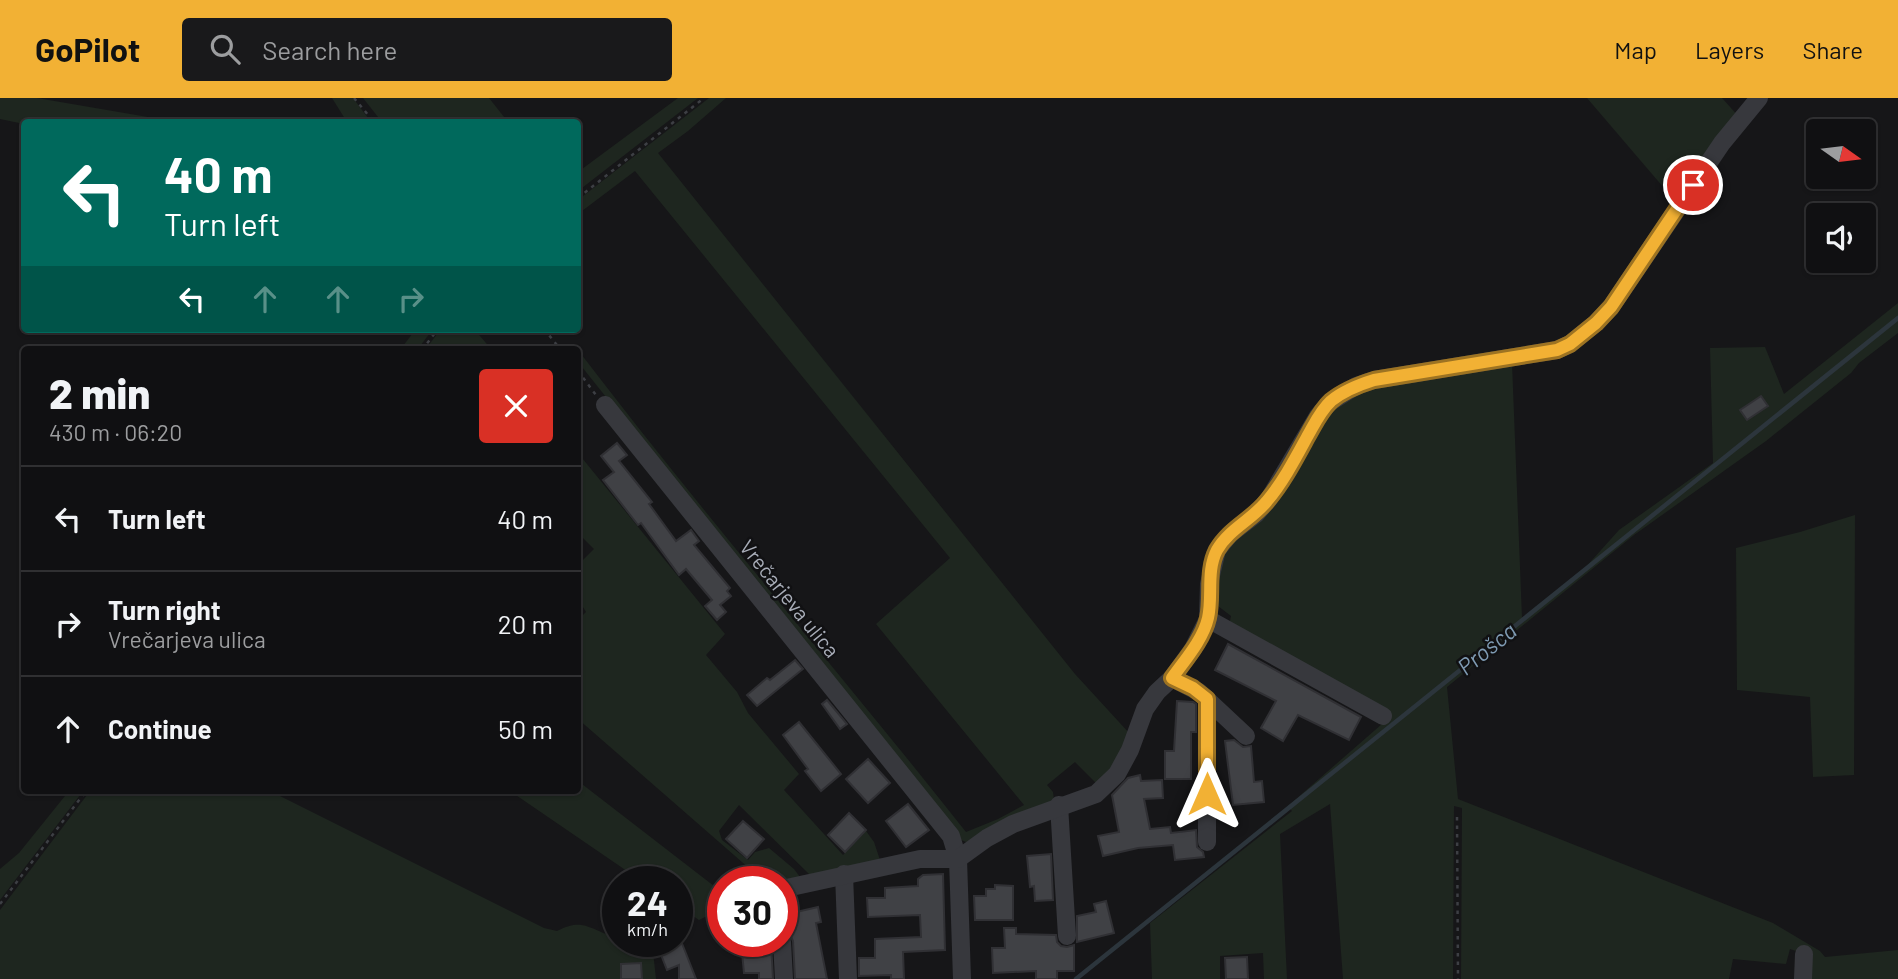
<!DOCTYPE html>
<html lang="en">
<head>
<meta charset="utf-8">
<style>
  :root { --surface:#101012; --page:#19191b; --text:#f1f3f6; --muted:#9c9d9f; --line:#303032; --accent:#f2b134 }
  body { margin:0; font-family:Barlow,sans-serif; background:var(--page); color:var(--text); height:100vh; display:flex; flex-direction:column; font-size:26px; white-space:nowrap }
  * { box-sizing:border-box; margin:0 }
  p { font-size:23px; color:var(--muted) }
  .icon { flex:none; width:38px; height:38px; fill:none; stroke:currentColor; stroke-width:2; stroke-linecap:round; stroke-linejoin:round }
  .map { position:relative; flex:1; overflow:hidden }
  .drawer { position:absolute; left:21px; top:248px; width:560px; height:448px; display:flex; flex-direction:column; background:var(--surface); border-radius:7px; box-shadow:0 2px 5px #0004,0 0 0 2px var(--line) }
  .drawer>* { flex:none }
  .banner { position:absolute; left:21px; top:21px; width:560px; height:214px; border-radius:7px; box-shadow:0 2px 5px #0004,0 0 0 2px var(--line); background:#00695c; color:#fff; overflow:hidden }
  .needle { width:46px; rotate:104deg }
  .controls { position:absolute; left:1806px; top:21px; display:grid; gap:14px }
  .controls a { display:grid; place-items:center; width:70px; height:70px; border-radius:7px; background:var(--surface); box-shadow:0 2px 5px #0004,0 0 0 2px var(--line); font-size:35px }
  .speed { position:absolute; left:602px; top:768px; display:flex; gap:14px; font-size:35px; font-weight:700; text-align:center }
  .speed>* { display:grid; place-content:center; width:91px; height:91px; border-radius:50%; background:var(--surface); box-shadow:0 2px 5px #0004,0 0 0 2px var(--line); line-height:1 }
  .speed small { font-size:18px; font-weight:400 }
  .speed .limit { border:10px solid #d22; background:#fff; color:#111 }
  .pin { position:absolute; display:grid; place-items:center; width:60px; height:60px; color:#fff; margin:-30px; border:4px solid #fff; border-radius:50%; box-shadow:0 2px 7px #0007 }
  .me { position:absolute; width:77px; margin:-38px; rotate:0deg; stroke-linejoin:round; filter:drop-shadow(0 0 5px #0008) }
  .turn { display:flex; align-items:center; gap:24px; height:147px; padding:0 28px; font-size:32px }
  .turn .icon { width:91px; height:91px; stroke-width:2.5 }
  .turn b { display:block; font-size:49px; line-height:60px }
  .lanes { display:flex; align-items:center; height:66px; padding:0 28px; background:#0003; justify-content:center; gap:35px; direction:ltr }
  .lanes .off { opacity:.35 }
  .round { display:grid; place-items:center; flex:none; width:74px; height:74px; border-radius:7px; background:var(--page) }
  .summary { display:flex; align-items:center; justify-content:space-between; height:119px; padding:0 28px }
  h1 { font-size:42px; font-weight:800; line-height:52px }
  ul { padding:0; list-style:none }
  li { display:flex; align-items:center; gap:21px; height:105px; padding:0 28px; border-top:2px solid var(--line) }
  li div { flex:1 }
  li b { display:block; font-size:26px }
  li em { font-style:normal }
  header { display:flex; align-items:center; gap:42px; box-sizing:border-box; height:98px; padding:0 35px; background:var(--accent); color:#111 }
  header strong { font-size:33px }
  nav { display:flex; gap:38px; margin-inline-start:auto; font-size:24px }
  .search { width:490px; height:63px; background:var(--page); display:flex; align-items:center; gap:18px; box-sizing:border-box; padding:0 24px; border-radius:7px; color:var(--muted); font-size:26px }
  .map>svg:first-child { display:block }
</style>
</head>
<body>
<header>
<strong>GoPilot</strong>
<div class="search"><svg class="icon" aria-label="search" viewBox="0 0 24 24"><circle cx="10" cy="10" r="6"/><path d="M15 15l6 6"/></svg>Search here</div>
<nav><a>Map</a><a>Layers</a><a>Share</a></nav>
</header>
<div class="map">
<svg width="1898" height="881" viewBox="0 0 1898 881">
  <rect width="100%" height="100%" fill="#161618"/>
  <g fill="#1e261f">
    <path d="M0,0H37L177,24L24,26L0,21Z"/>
    <path d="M332,0H353L371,24H347Z"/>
    <path d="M363,0H489L508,24H382Z"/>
    <path d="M678,0H698L578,93V74Z"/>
    <path d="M709,0H726L688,33L658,55L1075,576L1130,636L1122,659L1096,685L1075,664L1047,687L1053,694L1054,702L971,743L966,744L959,741L578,264V252C703,416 838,572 966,734L998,721L1024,707L876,526L950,460L635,73L578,116V102Z"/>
    <path d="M1587,0H1722L1739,19L1676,104Z"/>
    <path d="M1898,205V235L1859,265L1851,275L1766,343L1634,437L1447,589L1458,701L1773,825L1820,853L1825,859L1898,852V881H1797L1799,854L1790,851L1786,866L1733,861L1729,881H1461L1462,710L1454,708L1453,881H1343L1330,706L1280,736L1287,881H1264L1263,855L1220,858V881H1152L1150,825L1292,713L1288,708L1390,619L1229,528L1231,518L1218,508L1213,514L1217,461L1321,320L1353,293L1512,265L1522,520L1584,471L1619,432L1713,365L1710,250L1765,249L1784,296Z"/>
    <path d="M416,231H433L417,252H400Z"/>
    <path d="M441,231H474L492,252H425Z"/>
    <path d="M578,355L725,536L706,557L737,594L748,615L799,676L784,692L843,757L866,733L874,744L880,762L814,777L809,776L739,707L719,733L722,742L748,762L755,754L769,750L794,771L800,779L782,784H765L578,621V522L586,514L578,501V467L594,451L578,435Z"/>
    <path d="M1855,417L1854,677L1813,679L1810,599L1737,592L1736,450L1800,434Z"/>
    <path d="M578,683L723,795V810L699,822L677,807V784H643L510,693H578Z"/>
    <path d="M69,693H83L0,802V771L19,755Z"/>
    <path d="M90,693H270L544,830L557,833C586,818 590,834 618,839V844H652L656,881H0V812Z"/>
  </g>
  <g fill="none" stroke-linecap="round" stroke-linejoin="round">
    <path stroke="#2c353c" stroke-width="4.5" d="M1076,881L1898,220"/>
  </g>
  <g fill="#404145" stroke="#303034" stroke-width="2">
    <path d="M1761,298L1768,308L1747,322L1740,312Z"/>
    <path d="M617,345L627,357L619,363L652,404L649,406L676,443L691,432L699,443L694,447L730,490L727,493L731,498L720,507L726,514L717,522L705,508L712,502L686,471L679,477L641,425L638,427L603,382L614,374L601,358Z"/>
    <path d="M1228,546L1361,619L1349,642L1298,617L1283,643L1261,630L1276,603L1215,572Z"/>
    <path d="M795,562L803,571L757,608L747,597L767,580L770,582Z"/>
    <path d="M827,602L847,626L840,631L822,606Z"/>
    <path d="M1177,603L1193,604L1196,606V634H1191V681H1165V653H1174Z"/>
    <path d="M799,624L841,676L821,693L805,673L808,671L783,637Z"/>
    <path d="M1234,642L1243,649L1251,648L1254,684L1262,683L1264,704L1233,707L1225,643Z"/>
    <path d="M868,661L890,685L868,705L846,681Z"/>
    <path d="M1140,677L1141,683L1162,682L1163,700L1144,701L1150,731L1170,729L1171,735L1196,732L1197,749L1203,754L1204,759L1175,762L1173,747L1138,750L1103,758L1098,738L1119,734L1112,697L1128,680Z"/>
    <path d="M908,706L929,732L906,749L886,723Z"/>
    <path d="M849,715L866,732L845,754L828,737Z"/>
    <path d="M743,723L764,741L747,760L726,741Z"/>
    <path d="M1051,756L1053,802L1035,803L1034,788L1030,789L1027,758Z"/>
    <path d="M943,776L945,852L903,854L904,881H891V877L859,878V860H875V841L921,839L920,817L868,819L867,800H885V790L918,788V781L923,777Z"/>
    <path d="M995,787L1013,788V822H975L974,798H986V791H995Z"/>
    <path d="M1106,803L1114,835L1077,844V818L1096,814L1094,806Z"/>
    <path d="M818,809L821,824L816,825L827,881H795L793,843L788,832L795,831L792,815Z"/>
    <path d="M1004,830H1016V836L1056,837L1057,844L1061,848L1067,849L1074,847V873H1057V881H1036V873L993,875L992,850H1005Z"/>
    <path d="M679,838L685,853L696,881H679V867L667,872L660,854L678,847Z"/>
    <path d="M741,844H771L773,881H759V875H744Z"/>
    <path d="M1247,859L1248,881H1226L1225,860Z"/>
    <path d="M641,865L642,881H621V866Z"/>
  </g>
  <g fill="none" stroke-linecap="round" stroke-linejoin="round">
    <g stroke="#3d3f44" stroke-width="2.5" stroke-dasharray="3.5 5" stroke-linecap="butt">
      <path d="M354,0L374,24"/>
      <path d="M578,100L704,0"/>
      <path d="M544,231L561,252"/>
      <path d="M422,252L438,231"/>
      <path d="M578,273L596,297"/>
      <path d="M1457,719L1458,881"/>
      <path d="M0,806L86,693"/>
    </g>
    <g stroke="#37383d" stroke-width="18">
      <path d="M605,307L951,738L958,761L962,881"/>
      <path d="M1208,521L1383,618"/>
      <path d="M1172,580L1199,594L1246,638"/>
      <path d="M1059,707L1067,838"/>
      <path d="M1207,744V601"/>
      <path d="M844,776L848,881"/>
      <path d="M782,791L920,761H958L987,740L1013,726L1096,696L1117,676L1130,652L1145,611L1157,594L1172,580L1193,551L1208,521L1209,486L1217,452L1230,436L1256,416L1269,401L1318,318L1329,305L1356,288L1374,282L1557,252L1570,246L1596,225L1611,209L1722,45L1759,0"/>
      <path d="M782,844L784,881"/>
      <path d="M1803,881L1804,856"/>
    </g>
  </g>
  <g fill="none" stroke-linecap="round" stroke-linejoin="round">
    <g stroke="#9d7322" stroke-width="18">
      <path id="route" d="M1207,696V601L1193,590L1172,580C1184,563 1203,542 1208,520C1213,498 1206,473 1217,452C1229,431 1253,421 1267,403C1283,384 1295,361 1307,339C1314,327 1320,313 1331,303C1343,293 1358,287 1374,282L1557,252L1570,246L1596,225L1611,209L1693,87"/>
    </g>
    <use href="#route" stroke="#f2b134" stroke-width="12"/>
  </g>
  <g text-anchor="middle" stroke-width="5" stroke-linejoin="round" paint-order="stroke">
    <g font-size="21" fill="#a8adb8" stroke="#111113">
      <text transform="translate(789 501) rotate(51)" y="7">Vrečarjeva ulica</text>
    </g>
    <g font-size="23" font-style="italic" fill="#7f9bb3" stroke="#111113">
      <text transform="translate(1487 551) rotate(-39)" y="8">Prošca</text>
    </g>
  </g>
</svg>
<div class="controls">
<a><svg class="needle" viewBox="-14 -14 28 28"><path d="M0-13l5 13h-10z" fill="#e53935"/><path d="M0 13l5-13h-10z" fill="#9c9d9f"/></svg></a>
<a><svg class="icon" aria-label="sound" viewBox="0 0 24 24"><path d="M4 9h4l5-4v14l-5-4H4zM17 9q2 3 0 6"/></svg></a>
</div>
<div class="speed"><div>24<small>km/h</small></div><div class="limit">30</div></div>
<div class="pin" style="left:1693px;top:87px;background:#d93025"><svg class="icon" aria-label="arrive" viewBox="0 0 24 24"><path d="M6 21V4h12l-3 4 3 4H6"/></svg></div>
<svg class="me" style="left:1207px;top:696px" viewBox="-20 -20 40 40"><path d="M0-17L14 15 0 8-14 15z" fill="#f2b134" stroke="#fff" stroke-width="4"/></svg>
<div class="banner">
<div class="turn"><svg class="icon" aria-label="left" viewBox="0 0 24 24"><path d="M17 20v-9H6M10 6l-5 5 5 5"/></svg><div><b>40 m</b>Turn left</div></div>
<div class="lanes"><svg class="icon" aria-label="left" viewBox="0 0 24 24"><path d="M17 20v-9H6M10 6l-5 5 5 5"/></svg><svg class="icon off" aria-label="ahead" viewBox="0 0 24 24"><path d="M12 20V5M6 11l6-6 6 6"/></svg><svg class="icon off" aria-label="ahead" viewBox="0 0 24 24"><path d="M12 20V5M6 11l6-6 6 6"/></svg><svg class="icon off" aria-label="right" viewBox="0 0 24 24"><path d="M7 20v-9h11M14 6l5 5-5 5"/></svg></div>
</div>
<section class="drawer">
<div class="summary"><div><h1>2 min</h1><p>430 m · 06:20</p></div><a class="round" style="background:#d93025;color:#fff"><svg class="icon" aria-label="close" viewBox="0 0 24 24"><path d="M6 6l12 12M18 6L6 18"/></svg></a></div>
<ul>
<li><svg class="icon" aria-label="left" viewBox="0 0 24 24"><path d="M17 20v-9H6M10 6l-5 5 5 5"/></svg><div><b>Turn left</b></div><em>40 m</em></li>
<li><svg class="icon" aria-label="right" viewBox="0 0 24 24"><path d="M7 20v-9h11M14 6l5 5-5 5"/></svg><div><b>Turn right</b><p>Vrečarjeva ulica</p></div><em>20 m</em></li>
<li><svg class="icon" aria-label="ahead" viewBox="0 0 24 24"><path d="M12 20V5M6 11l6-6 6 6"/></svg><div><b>Continue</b></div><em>50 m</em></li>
</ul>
</section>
</div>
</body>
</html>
